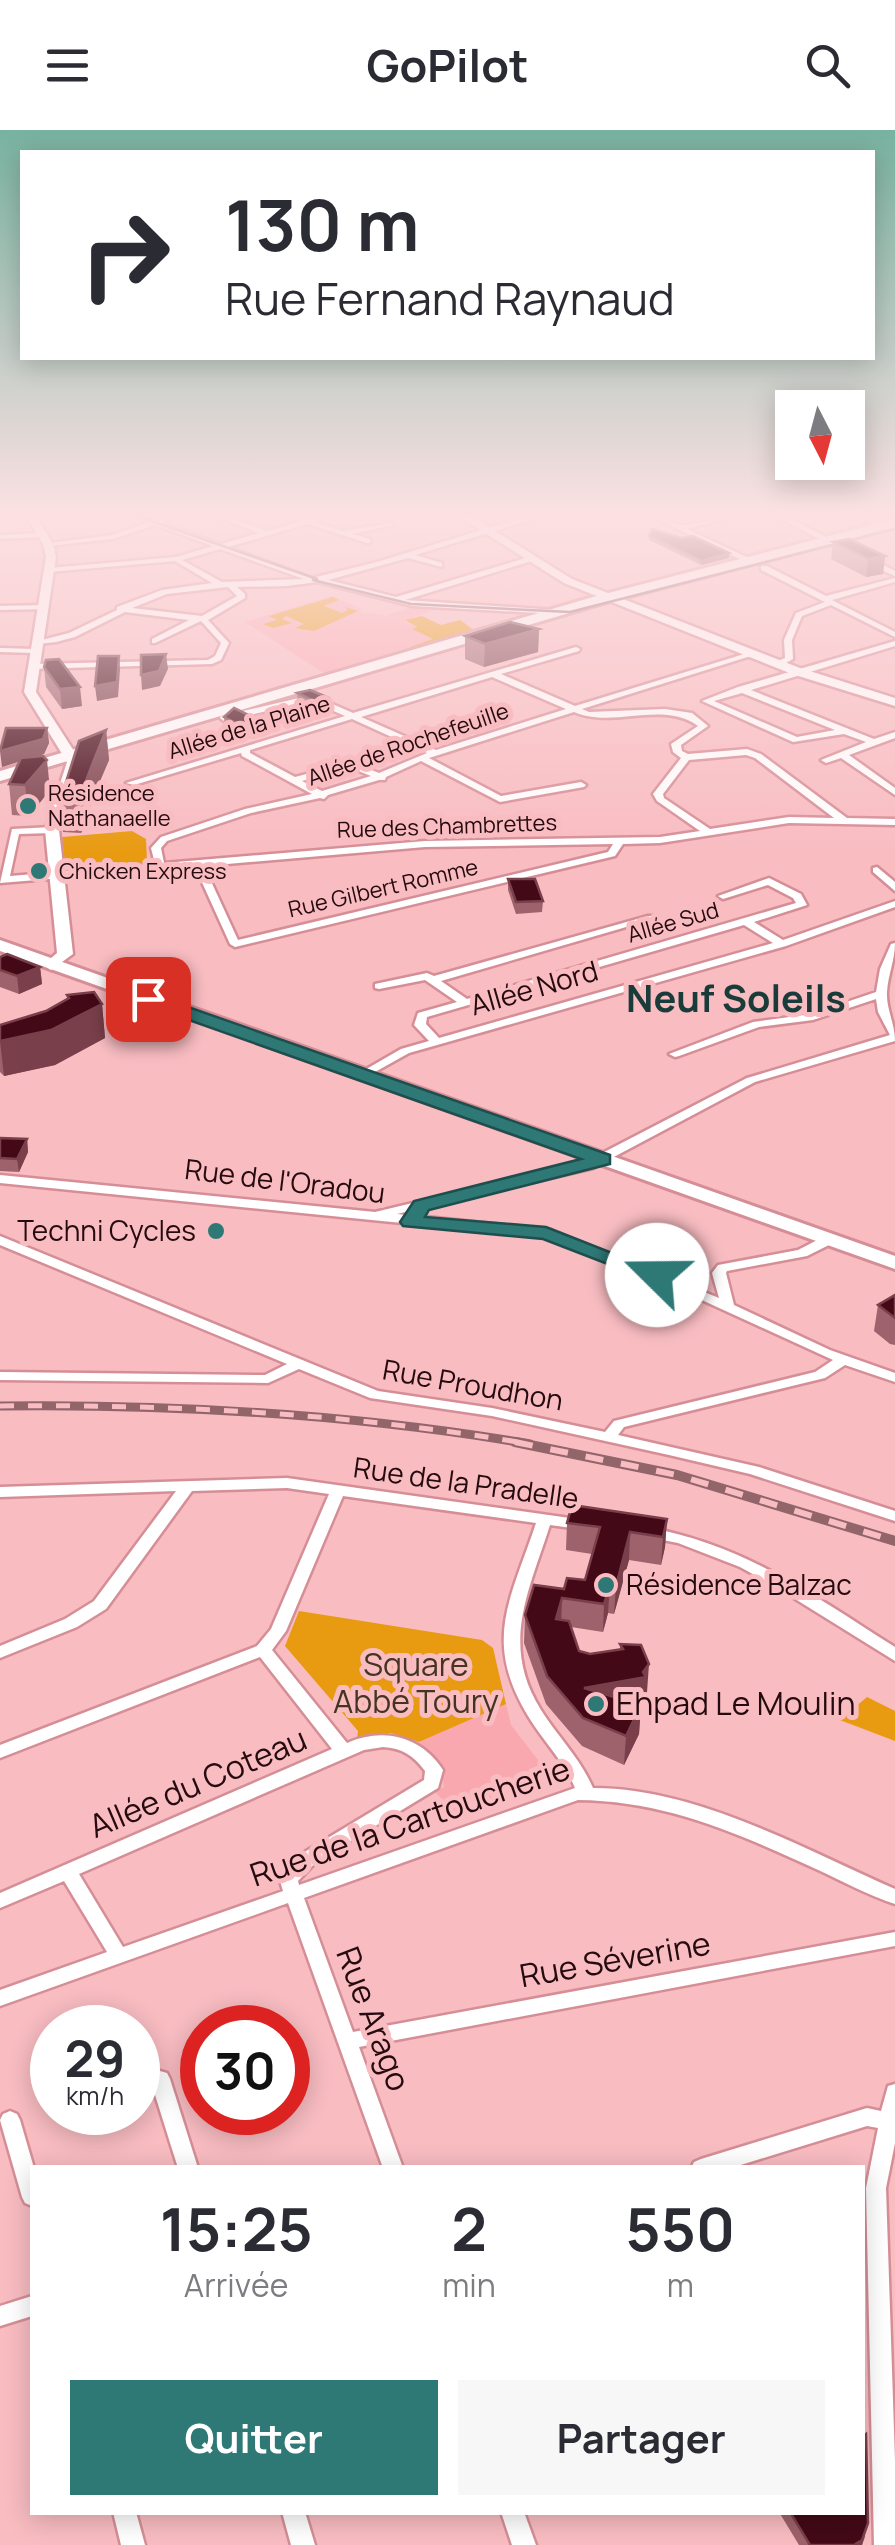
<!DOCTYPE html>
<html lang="fr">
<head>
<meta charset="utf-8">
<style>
  :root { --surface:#fff; --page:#f7f7f7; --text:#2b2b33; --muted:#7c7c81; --accent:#2e7876 }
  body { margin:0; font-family:Manrope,sans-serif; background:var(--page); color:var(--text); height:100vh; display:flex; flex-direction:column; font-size:38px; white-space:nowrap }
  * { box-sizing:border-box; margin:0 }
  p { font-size:32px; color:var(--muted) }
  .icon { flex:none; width:55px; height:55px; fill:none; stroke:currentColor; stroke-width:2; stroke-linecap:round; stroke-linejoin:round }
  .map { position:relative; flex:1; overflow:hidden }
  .panel { position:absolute; left:30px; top:2035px; width:835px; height:350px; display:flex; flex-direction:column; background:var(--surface); border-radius:0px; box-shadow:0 5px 25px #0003 }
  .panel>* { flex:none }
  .top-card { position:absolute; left:20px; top:20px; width:855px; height:210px; border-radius:0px; box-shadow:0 5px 25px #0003; background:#fff; color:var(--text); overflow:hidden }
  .needle { width:65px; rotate:174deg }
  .tools { position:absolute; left:775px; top:260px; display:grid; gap:20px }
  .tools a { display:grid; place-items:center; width:90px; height:90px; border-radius:0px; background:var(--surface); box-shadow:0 5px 25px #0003; font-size:50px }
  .speed { position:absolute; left:30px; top:1875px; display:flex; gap:20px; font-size:50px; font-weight:700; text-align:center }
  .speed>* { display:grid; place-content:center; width:130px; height:130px; border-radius:50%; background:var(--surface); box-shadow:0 5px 25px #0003; line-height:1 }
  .speed small { font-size:25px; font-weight:400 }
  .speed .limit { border:15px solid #d22; background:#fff; color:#111 }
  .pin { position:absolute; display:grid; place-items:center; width:85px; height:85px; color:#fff; margin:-42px; border-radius:20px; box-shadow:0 5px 15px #0006 }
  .me { position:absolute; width:110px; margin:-55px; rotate:292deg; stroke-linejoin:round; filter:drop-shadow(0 0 8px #0008) }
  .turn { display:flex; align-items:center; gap:35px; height:210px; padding:0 40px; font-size:45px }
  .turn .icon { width:130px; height:130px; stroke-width:2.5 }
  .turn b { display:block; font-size:70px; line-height:85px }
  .eta { display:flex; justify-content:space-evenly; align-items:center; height:170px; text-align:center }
  .eta b { font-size:60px; font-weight:700; line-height:70px }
  .button { display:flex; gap:20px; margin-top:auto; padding:20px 40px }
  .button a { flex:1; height:115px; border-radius:0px; background:var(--accent); color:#fff; font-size:40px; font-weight:700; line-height:115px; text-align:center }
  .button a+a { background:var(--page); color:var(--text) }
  header { display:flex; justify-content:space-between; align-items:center; height:130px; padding:0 40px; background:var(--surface); font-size:45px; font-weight:700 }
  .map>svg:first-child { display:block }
</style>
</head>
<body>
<header><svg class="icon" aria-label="menu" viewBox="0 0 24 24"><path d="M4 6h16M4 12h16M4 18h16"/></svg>GoPilot<svg class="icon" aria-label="search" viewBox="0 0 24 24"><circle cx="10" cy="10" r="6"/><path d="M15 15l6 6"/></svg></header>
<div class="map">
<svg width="895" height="2415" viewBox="0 0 895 2415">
  <rect width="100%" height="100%" fill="#f8bcc1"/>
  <g fill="#faa8b0">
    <path d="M332,466L362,479L359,482L386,486L408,478L433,480L403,491L448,511L328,546L245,492Z"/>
    <path d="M506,1574L511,1595L548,1643L451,1687L447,1674L435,1662L444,1657L441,1633L419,1612Z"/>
  </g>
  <g fill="#e89a10">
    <path d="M333,467L339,470L324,476L342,483L348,480L345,477L358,481L314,501L295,498L304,494L286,486L282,489L292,493L273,498L263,494L277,490L269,486Z"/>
    <path d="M422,486L441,495L460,490L475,501L504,495L417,520L410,517L433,509L412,499L417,497L405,490Z"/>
    <path d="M132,701L146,709L147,731L139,735L79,740L65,734L62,707Z"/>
    <path d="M299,1481L482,1510L493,1518L506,1574L419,1612L391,1603L357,1609L358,1601L285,1516Z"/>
    <path d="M867,1567L895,1581V1611L840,1590Z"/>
  </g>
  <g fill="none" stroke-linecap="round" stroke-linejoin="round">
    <g stroke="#d68e96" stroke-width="5">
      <g id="street">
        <path d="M166,386H177L161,393L221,414L259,403L214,386H225L267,401L300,391L288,386L308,389L330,386L315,392L343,401L390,393L394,395L352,404L370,409V413H367L308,394L228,417L312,448L377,432L511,391L531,386H544L415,425L442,433V437L408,428L328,450L396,467L529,427L533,429L532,431L405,470L556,480L560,482L556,484L412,476L318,452L286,456L237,457L245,464V468L208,490L229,513L221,530L212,534L29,539V535L32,534L208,530L215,526L221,513L201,491L155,513H152V509L189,490L125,482L75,507L56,512L38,514L34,512L69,503L117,480V477L162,460L212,453L175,431L49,442L45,440L49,438L176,427L213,416L155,395L113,409L48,416L44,414L112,405ZM220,419L304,449L222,452L182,430ZM228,457L237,466L202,486L132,478L167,464Z"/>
        <path d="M651,386C663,386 673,395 684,395C702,395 718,386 736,386L687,399L753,430L746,432Z"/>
        <path d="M775,386H785L840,414L833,416Z"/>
        <path d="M860,386H870L888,396L881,398Z"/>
        <path d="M42,403L46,405L45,407L0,409V405Z"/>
        <path d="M866,429H872L895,441V446L866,433Z"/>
        <path d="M761,436H767L826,466L895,448V452L832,470L895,502V507L831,475L802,486L792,510L793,529L781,536H775V532L785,528L784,510L796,483L825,472L761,440Z"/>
        <path d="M44,475H47V479L0,480V476Z"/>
        <path d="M895,511V516L751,560L874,609L895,602V608L849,625L895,658V665L841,628L826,633L821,630L866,612L844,604L793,612L702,571L738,557ZM742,563L835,600L797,607L714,571Z"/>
        <path d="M576,517L580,519L579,521L501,544L575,576L754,521V525L582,579L589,582L665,579L692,583L708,596L681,615L682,621L688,624L747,619L761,624L847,688L895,689V695L789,693L660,713L623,714L615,726L235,817L230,814L195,737L0,753L12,699L52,697L57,700L52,703L19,704L10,746L155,734L151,718L161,707L245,679L312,664L242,626L241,623L134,655L126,653L345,586L311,571L224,591L220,588L221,586L312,565L353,583ZM492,547L566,579L436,620L361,587ZM574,582C613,599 662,570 698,596L671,614L673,622L681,628L653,664L657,671L700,701L660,707L425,711L164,733L161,718L167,711L251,683L320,668L324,669L328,665L379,650H385L386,647L421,631L500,672L584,657L586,655L581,652L501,666L429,628ZM352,589L427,623L379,643L352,632L295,647L250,623V620ZM746,625L755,628L834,688L789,687L710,699L664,668L663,664L689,630ZM351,638L371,646L322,661L302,651ZM613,714L608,722L238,810L204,736L425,717Z"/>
        <path d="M0,518L35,519L39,521L35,523L0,522Z"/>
        <path d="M877,737L895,752V761L873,742V738Z"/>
        <path d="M769,748L801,764L807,775L754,792L783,810L895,771V777L786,816L409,923L366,947L362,948L356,945L401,919L429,911L414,895L418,883L457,872L425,850L379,859L375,858V854L427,843L434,846L648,786H656L657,788L441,851L467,869L796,773L793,768L768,755L723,769L718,766ZM744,795L773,813L439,908L426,894L427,887Z"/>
        <path d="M895,813C895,830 888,845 887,862C886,879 895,893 895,911L755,952L593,1038L397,1084L551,1100L719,1168L712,1143L718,1135L798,1120L825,1106H835L836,1109L835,1112L807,1126L727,1141L726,1143L734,1175L830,1220L895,1243V1252L845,1235L825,1248L624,1297L618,1305L759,1337L895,1381V1391L750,1344L669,1325L492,1286L370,1268L299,1239L268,1253L0,1250V1242L265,1245L287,1234L0,1115V1106L378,1261L492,1278L605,1302L614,1291L815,1242L833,1230L682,1161L544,1107L0,1053V1045L375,1082L585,1032L747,948L890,905L878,882L876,869L813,890L759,897L679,926L675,927L669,924L753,892L811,884L876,862L880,839L891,814Z"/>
        <path d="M287,1348L591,1391L594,1395L591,1399L586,1400L550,1395C529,1461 500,1515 541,1580C558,1607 580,1628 593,1658C696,1658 802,1718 895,1759V1774C868,1765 842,1751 816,1739C737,1703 666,1671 578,1670L304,1768L353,1902L895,1802V1816L359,1917L403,2038H383L288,1773L0,1876V1860L107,1822L64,1751L0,1778V1763L332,1619L260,1527L0,1628V1615L257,1516L271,1499L329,1364L287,1358L192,1361L106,1479L77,1497L0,1528V1516L65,1489L94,1471L176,1361L0,1367V1357ZM343,1366L536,1393C511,1469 482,1510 528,1586C543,1611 564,1631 575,1658L299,1755L298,1751L316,1732L438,1658L443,1640C421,1606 383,1597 347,1613L272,1520L286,1501ZM383,1617C402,1618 414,1626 425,1641L424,1650L303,1723L289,1735L280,1751L283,1761L123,1817L79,1744L364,1620Z"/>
        <path d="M647,1397C747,1416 811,1464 895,1517V1531L771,1454L740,1437L678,1413L642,1406L639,1402L642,1398Z"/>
        <path d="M160,1941L167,1943L170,1949L198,2038H178L150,1949L153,1943Z"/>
        <path d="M895,1954V2013L886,2058L895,2331V2415H874L866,2058L878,1998L867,1996L731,2038H691L694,2032L701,2029L867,1978L881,1981L888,1956Z"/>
        <path d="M10,1981L17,1984L20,1990L34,2038L32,2076L25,2073L22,2067L0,1990L3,1984Z"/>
        <path d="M32,2166V2186L0,2196V2176Z"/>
        <path d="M113,2382H136L145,2415H121Z"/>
        <path d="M282,2382H305L315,2415H291Z"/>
        <path d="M501,2382H524L536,2415H512Z"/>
      </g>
    </g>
    <g stroke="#d68e96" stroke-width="5">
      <g id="secondary">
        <path d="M26,386H36L53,414L56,427L36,562L81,632L59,700L73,824L51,840L43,835L57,823L45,700L67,632L24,562L46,427L43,414Z"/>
        <path d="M458,386H471L572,449L800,538L895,568V576L792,544L564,453Z"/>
      </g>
    </g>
    <g stroke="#d68e96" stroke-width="6">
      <g id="primary">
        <path d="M895,389V397L603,473L0,651V641L593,467Z"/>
        <path d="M0,810L895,1126V1139L0,821Z"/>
      </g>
    </g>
    <use href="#street" fill="#fff" fill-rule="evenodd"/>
    <use href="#secondary" fill="#fff" fill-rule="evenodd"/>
    <use href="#primary" fill="#fff" fill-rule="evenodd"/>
    <g stroke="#91656a" stroke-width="2.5">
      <path d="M137,386L317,449"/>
      <path d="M313,450L411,474L570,482L895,399"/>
    </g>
    <g stroke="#91656a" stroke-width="9">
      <path id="rail-far1" d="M0,1276C178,1274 354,1284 530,1314"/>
    </g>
    <g stroke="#91656a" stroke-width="10">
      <path id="rail" d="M515,1312L677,1345L895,1411"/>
    </g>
    <use href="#rail-far1" stroke="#f8bcc1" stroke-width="5" stroke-dasharray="14" stroke-linecap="butt"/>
    <use href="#rail" stroke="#f8bcc1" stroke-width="6" stroke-dasharray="18" stroke-linecap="butt"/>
  </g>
  <g fill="#9e626c">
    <path d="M649,406L729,428L701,435L649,410Z"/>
    <path d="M833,412L885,426L883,444L866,447L831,429Z"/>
    <path d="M539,499L538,522L484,537L465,529V506Z"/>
    <path d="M44,537L82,576L62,579L46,557Z"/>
    <path d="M297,563L327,567L328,582L315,586L298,578Z"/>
    <path d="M224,587L259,590V605L241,610L225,602Z"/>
    <path d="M47,598L49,613L44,624L37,626L50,660L29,686L12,685L9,654L19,631L2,637Z"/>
    <path d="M106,600L109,630L94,665L81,703L63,702L60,671Z"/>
    <path d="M508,749L543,771L542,782L516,784L508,760Z"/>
    <path d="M0,827L40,837L42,854L19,864L0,857Z"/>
    <path d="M67,865L102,874L105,908L55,935L4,946L0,942V895L46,881L67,869Z"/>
    <path d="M0,1008L27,1009L28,1022L19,1042L0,1041Z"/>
    <path d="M895,1165V1215L890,1214L874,1201L878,1175Z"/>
    <path d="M667,1389L665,1417L661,1435L629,1430L614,1484L608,1483L603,1502L571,1497L579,1521L590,1524L620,1519V1514L647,1562L645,1566L644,1575H641L639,1604L624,1635L582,1616L546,1574L524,1513L525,1485L585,1450L592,1424L566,1420L567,1393Z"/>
    <path d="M779,2382H862L865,2407L862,2415H799Z"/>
  </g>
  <g fill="#793f4a">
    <path d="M729,423V428L701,435L702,431Z"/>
    <path d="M885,426L883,444L866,447L868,429Z"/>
    <path d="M539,499L538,522L484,537L485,514Z"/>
    <path d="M166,524L168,539L160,556L142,560L141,545Z"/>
    <path d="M119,526L120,540L118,567L97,571L95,556Z"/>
    <path d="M80,557L82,576L62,579L60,559Z"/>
    <path d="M327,567L328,582L315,586L314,571Z"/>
    <path d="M259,590V605L241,610L240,595Z"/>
    <path d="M47,598L49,613L44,624L2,637L0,621Z"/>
    <path d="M106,600L109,630L94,665L81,703L78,672L92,635Z"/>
    <path d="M47,630L50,660L29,686L25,655Z"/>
    <path d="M40,837L42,854L19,864L17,846Z"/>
    <path d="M102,874L105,908L55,935L4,946L0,911Z"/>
    <path d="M27,1009L28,1022L19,1042L17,1029Z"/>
    <path d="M667,1389L665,1417L661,1435L663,1407Z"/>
    <path d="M630,1402L629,1430L614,1484L616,1456Z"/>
    <path d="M610,1455L608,1483L603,1502L604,1474Z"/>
    <path d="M562,1468L561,1496L556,1489Z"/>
    <path d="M649,1534L647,1562L645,1566L644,1575H641L639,1604L624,1635L626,1606L584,1558L643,1542Z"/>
    <path d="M868,2393L862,2415H854Z"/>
  </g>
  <g fill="#430917" stroke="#793f4a" stroke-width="2.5">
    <path d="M652,399L681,408L693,406L729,423L702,431L649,406Z"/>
    <path d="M849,409L885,426L868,429L833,412Z"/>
    <path d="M510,492L539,499L485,514L465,506Z"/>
    <path d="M166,524L159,541L141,545V525Z"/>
    <path d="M98,526H119L117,552L95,556Z"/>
    <path d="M59,529L80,557L60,559L44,537L46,530Z"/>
    <path d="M310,560L327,567L314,571L297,563Z"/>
    <path d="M234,578L259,590L240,595L224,587Z"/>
    <path d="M6,598H47L43,609L0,621Z"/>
    <path d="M106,600L92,635L78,672L60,671L79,611Z"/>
    <path d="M43,626L47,630L25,655L9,654L21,628Z"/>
    <path d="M508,749H535L543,771L516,772Z"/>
    <path d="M7,824L40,837L17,846L0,840V827Z"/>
    <path d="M94,862L102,874L51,900L0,911V895L46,881L69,868L67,865Z"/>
    <path d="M0,1008L27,1009L17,1029L0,1028Z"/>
    <path d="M895,1165V1188L878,1175Z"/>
    <path d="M572,1375L667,1389L663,1407L630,1402L616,1456L610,1455L604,1474L562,1468L556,1489L569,1491L579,1521L590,1524L623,1519L620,1514L641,1515L649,1534L643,1542L646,1547L584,1558L641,1575L626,1606L583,1588L547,1546L525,1485L534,1455L564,1459L567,1448L585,1450L600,1397L567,1393Z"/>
    <path d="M866,2304L868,2393L862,2410L854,2415H810L790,2382H862V2307Z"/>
  </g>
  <linearGradient id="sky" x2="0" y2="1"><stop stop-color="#78b2a0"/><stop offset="0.53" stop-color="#fce1e3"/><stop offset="1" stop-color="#fce1e3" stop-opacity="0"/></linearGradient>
  <rect width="895" height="724" fill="url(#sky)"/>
  <path fill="#2e7876" stroke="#1e4e4d" stroke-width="2.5" d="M141,865H154L610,1025V1034L429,1080L425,1087L546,1097L668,1145L665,1150H649L543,1109L403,1096L400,1092L414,1071L581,1029L141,873Z"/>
  <g fill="#2e7876" stroke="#f8bcc1" stroke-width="4">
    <circle cx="28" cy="676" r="10"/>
    <circle cx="39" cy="741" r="10"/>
    <circle cx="216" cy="1101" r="10"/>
    <circle cx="606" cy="1455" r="10"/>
    <circle cx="596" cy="1574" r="10"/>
  </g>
  <g text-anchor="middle" stroke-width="10" stroke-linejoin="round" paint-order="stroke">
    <g font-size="22" fill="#250b0f" stroke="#f8bcc1">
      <text transform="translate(249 597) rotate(-17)" y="8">Allée de la Plaine</text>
      <text transform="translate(408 614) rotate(-19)" y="8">Allée de Rochefeuille</text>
      <text transform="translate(447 696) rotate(-2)" y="8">Rue des Chambrettes</text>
      <text transform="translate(383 758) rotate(-13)" y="8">Rue Gilbert Romme</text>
      <text transform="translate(673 792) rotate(-16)" y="8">Allée Sud</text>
    </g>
    <g font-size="22" fill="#250b0f" stroke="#f8bcc1" text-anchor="start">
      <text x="48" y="671">Résidence<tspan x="48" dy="25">Nathanaelle</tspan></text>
      <text x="59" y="749">Chicken Express</text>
    </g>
    <g font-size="28" fill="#250b0f" stroke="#f8bcc1">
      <text transform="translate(534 858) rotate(-16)" y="10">Allée Nord</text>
      <text transform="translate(285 1051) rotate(7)" y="10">Rue de l'Oradou</text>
      <text transform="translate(473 1255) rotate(10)" y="10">Rue Proudhon</text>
      <text transform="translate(466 1353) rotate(8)" y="10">Rue de la Pradelle</text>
    </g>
    <g font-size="28" fill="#250b0f" stroke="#f8bcc1" text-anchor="end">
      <text x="196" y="1111">Techni Cycles</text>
      <text x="626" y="1465" text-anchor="start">Résidence Balzac</text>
    </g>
    <g font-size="32" fill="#443420" stroke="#f8bcc1">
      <text x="416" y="1546">Square<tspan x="416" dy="37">Abbé Toury</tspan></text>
    </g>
    <g font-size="32" fill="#250b0f" stroke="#f8bcc1" text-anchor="start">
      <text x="616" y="1585">Ehpad Le Moulin</text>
    </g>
    <g font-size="32" fill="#250b0f" stroke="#f8bcc1">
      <text transform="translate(198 1653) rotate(-23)" y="11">Allée du Coteau</text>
      <text transform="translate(410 1692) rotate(-19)" y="11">Rue de la Cartoucherie</text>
      <text transform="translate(615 1830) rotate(-10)" y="11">Rue Séverine</text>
      <text transform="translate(373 1889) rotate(69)" y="11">Rue Arago</text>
    </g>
    <g font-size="38" font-weight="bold" fill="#193b3a" stroke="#f8bcc1">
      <text x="736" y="882">Neuf Soleils</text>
    </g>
  </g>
</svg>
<div class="tools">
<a><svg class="needle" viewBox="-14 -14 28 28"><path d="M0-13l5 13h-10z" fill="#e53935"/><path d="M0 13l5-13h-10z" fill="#7c7c81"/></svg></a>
</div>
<div class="speed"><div>29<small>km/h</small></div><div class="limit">30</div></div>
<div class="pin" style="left:148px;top:869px;background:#d93025"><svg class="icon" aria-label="arrive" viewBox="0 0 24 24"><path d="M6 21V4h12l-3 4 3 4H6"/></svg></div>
<svg class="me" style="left:657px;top:1145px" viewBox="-20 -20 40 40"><circle r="19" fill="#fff"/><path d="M0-13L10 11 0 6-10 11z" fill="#2e7876"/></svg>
<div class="top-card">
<div class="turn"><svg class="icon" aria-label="right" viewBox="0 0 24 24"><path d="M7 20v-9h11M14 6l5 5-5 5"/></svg><div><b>130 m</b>Rue Fernand Raynaud</div></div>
</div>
<section class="panel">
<div class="eta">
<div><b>15:25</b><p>Arrivée</p></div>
<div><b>2</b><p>min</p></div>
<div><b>550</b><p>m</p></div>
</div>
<div class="button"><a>Quitter</a><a>Partager</a></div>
</section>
</div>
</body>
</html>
